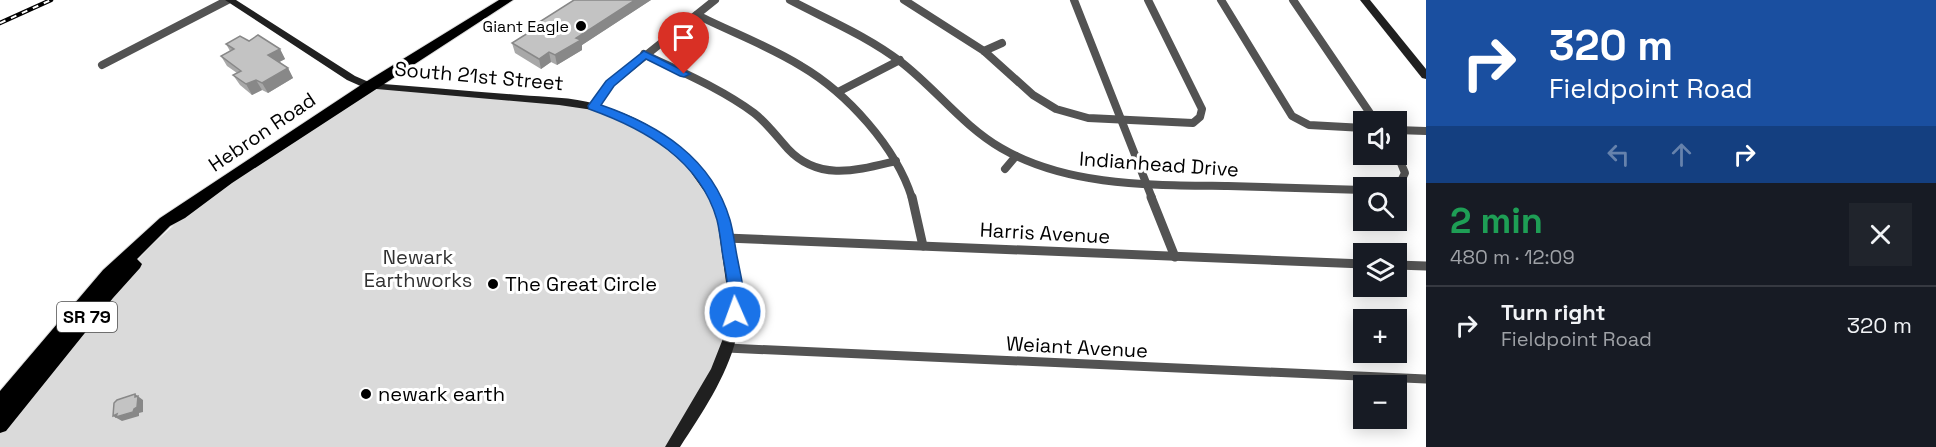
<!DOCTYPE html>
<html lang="en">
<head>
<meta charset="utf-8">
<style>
  :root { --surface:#171b24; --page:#20242c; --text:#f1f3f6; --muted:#9ea1a6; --line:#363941 }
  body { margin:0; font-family:"Space Grotesk",sans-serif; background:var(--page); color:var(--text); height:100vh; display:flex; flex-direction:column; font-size:22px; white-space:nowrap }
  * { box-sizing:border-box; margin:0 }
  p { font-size:20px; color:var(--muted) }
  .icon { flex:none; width:33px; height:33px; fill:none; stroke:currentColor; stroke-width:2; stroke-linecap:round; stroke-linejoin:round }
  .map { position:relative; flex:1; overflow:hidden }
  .side { display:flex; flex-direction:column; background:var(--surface); width:510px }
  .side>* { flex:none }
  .top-card { background:#1a4fa0; color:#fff; overflow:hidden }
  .buttons { position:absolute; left:1353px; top:111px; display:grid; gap:12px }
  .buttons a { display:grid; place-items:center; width:54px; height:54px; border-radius:0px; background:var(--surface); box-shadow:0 3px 15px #0003; font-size:30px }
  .pin { position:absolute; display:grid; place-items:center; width:51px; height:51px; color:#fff; margin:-62px -26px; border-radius:50% 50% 50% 0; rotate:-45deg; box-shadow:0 0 6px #0007 }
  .pin .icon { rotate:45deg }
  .me { position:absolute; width:66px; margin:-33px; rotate:358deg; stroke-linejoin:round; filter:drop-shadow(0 0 4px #0008) }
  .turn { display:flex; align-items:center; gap:21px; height:126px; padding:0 24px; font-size:27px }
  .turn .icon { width:78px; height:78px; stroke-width:2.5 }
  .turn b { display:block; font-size:42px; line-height:51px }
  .lanes { display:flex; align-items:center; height:57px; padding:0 24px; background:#0003; justify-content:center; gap:30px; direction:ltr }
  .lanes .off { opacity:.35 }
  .round { display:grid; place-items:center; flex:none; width:63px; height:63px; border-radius:0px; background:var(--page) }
  .summary { display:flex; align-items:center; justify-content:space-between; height:102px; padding:0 24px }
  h1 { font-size:36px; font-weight:600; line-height:45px; color:#1e9e55 }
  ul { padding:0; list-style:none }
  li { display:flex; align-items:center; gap:18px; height:78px; padding:0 24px; border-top:2px solid var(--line) }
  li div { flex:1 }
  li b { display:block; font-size:22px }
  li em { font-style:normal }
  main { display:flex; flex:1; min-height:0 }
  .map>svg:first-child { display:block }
</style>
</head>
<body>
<main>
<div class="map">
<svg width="1426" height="447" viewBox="0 0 1426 447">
  <rect width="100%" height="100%" fill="#fff"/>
  <path fill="#dadada" d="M369,86L594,106L656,134L709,188L736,292L727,348L672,447H0V426L107,293L151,246L173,226L180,214Z"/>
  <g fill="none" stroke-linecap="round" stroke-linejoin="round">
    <g stroke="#dbdbdb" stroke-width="2">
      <path id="highway" d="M499,0H513L232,183L185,218L170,226L137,259L142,264L140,268L113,298L6,431L0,433V391L103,270L160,218L364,83Z"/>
    </g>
    <g stroke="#535353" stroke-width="8">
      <path d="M790,0C828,20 867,36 901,62C936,89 963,126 1001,148C1068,187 1152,185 1228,186C1273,187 1318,189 1364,190"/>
      <path d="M904,0L984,51L1033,95L1056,109L1088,118L1193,123L1200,117L1202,109L1148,0"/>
      <path d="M1074,0L1152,198"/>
      <path d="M1221,0L1292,116L1309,125L1364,128"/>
      <path d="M1293,0L1376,122"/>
      <path d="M697,15C731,32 769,46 801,66C847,93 896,147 912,198"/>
      <path d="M984,51L1002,43"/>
      <path d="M644,54C681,72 720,88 754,113C767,123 777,137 788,149C819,182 858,170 896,161"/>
      <path d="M102,65L228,0"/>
      <path d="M838,92L900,60"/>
      <path d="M594,106L610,84L715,0"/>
      <path d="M1396,130L1426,131"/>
      <path d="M1005,169L1016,156"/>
      <path d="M1392,188L1401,181L1405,173L1396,151"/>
    </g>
    <g stroke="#535353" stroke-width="9">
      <path d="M912,197L923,246"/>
      <path d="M1151,197L1175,257"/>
      <path d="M726,238L1364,264"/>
      <path d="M1396,265L1426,266"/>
      <path d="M727,348L1426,379"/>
    </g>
    <g fill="#202020" fill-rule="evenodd">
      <path d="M225,0H236L355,76L371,83C420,87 470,91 520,95C545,97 572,97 596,104C655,120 708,158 729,217C733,230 733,244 735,258C739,285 744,311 736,339C726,378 702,413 680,447H665L711,369L724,336L727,314L726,282L717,218L709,198L685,164L652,137L633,126L593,110L559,105L365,88L347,80Z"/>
      <path d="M1360,0H1370L1426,69V79L1422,78Z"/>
    </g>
    <use href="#highway" fill="#000" fill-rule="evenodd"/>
    <g stroke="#000" stroke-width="4.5">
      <path id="rail" d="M0,23L51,0"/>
    </g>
    <use href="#rail" stroke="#fff" stroke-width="2" stroke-dasharray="6" stroke-linecap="butt"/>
  </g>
  <g fill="#a8a8a8">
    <path d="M574,0H651L582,45V50L557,65L551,62L541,69L515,53L512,43L534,29L533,26Z"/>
    <path d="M249,41L280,49L285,59L279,62L288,68L293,78L268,93L262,90L252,95L240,85L233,75L237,73L227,66L221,56L230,51L226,44Z"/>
  </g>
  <g fill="#888">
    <path d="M635,0H651L582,45V50L557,65L555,55L576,38Z"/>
    <path d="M280,49L285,59L274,65L268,55Z"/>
    <path d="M549,52L551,62L541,69L539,59Z"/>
    <path d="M288,68L293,78L268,93L262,83Z"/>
    <path d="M256,80L262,90L252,95L246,84Z"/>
    <path d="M135,394L143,400V412L139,413V416L122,421L113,416L135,397Z"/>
  </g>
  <g fill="#c3c3c3" stroke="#888" stroke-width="1.5">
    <path d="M574,0H635L576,38L581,40L555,55L549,52L539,59L512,43L536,28L533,26Z"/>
    <path d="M258,35L280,49L268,55L288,68L262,83L256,80L246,84L233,75L241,71L221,56L234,49L226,44L240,36L249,41Z"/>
    <path d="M135,394V397L138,396L137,407L134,409L133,412L116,417L117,414L113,416L114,403L117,400Z"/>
  </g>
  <path fill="#1a73e8" stroke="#114b97" stroke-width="1.5" d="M644,51L690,74L684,77L680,76L646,59L614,86L601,105C659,125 712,158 730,220C734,234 735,248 738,261C741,278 748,300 740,316L735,318L729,316C725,308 729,298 728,289C727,278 725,268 723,257C721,245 720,232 717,220C700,160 645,129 589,109L588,106L606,81Z"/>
  <g fill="#000" stroke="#fff" stroke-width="2">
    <circle cx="581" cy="26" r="6"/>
    <circle cx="493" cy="284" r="6"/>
    <circle cx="366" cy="394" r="6"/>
  </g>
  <g text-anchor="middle" stroke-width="6" stroke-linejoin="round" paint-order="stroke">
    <g font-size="16" fill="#000" stroke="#fff" text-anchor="end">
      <text x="569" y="32">Giant Eagle</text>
    </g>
    <rect fill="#fff" stroke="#4c4c4c" stroke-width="1.5" x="57" y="302" width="60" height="30" rx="4.5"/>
    <g font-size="18" font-weight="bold" fill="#000">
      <text x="87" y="323">SR 79</text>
    </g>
    <g font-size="20" fill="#000" stroke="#fff">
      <text transform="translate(479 76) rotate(5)" y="7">South 21st Street</text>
      <text transform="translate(262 132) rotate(-34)" y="7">Hebron Road</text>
      <text transform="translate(1159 164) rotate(4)" y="7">Indianhead Drive</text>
      <text transform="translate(1045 233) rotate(3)" y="7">Harris Avenue</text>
      <text transform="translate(1077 347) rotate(3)" y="7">Weiant Avenue</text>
    </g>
    <g font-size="20" fill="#313131" stroke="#fff">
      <text x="418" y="264">Newark<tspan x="418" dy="23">Earthworks</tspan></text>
    </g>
    <g font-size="20" fill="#000" stroke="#fff" text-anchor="start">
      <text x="505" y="291">The Great Circle</text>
      <text x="378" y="401">newark earth</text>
    </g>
  </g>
</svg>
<div class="buttons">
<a><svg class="icon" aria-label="sound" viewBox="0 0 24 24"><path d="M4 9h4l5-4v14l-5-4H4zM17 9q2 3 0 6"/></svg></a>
<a><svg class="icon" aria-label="search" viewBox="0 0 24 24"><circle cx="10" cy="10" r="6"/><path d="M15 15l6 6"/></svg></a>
<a><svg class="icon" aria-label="layers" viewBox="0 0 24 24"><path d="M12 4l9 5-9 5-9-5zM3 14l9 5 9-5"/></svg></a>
<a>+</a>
<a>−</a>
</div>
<div class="pin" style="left:684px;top:74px;background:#d93025"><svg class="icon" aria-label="arrive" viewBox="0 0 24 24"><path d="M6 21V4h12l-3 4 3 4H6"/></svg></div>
<svg class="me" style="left:735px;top:312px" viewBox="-20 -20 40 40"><circle r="17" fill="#1a73e8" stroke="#fff" stroke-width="3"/><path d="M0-11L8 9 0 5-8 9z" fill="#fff"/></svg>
</div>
<section class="side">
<div class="top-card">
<div class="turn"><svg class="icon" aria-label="right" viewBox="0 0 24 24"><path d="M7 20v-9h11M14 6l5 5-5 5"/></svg><div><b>320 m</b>Fieldpoint Road</div></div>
<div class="lanes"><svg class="icon off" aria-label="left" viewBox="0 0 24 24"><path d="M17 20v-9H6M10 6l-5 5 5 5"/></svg><svg class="icon off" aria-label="ahead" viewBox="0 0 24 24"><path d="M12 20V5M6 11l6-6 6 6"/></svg><svg class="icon" aria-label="right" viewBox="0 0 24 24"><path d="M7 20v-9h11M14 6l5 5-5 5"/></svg></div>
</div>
<div class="summary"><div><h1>2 min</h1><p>480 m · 12:09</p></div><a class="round"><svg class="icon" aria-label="close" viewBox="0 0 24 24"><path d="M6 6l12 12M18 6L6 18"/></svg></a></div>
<ul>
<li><svg class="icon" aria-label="right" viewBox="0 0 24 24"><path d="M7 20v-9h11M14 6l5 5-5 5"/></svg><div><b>Turn right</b><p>Fieldpoint Road</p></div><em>320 m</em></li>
</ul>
</section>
</main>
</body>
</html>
